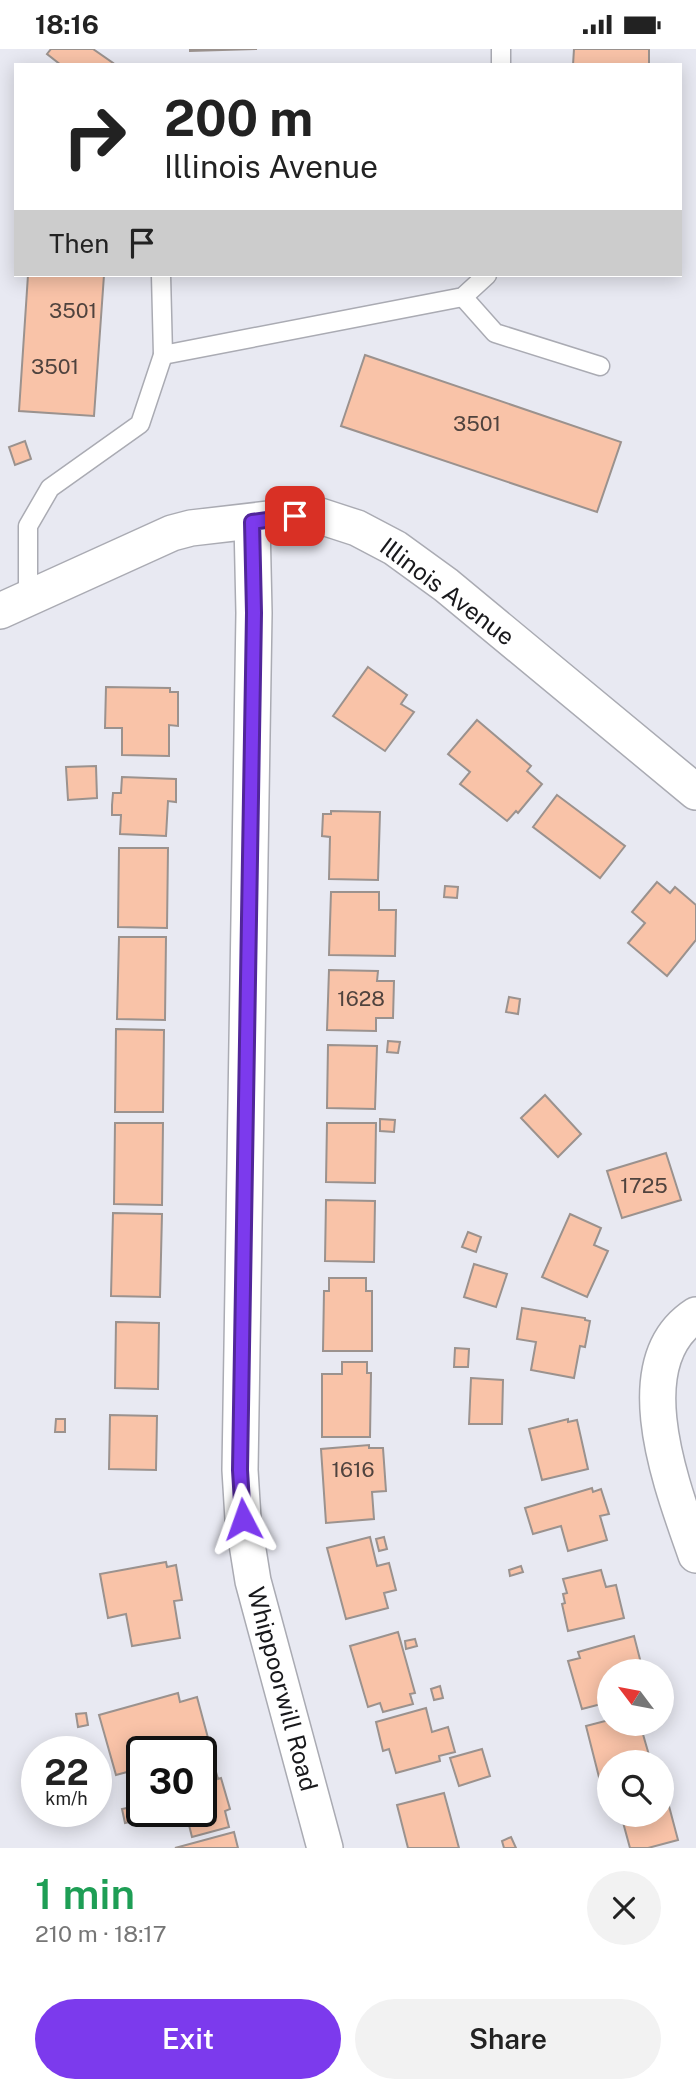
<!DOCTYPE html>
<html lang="en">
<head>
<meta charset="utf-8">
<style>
  :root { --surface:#fff; --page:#f2f2f2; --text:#222; --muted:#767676; --accent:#7c3aed }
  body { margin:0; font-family:"Public Sans",sans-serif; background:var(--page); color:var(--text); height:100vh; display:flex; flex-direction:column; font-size:26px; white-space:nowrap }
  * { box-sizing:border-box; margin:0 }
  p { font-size:23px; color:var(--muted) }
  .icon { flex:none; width:38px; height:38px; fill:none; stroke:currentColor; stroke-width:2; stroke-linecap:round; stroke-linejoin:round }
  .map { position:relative; height:1799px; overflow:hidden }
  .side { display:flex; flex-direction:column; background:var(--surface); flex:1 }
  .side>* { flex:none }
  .guide { position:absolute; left:14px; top:14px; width:668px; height:214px; border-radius:0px; box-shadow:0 4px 18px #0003; background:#fff; color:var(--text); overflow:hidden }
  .needle { width:46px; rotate:302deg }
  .controls { position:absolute; left:597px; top:1610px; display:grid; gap:14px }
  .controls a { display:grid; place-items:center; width:77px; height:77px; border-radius:50%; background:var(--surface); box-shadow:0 4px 18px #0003; font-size:35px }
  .speed { position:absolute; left:21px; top:1687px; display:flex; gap:14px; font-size:35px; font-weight:700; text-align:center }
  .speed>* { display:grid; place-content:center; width:91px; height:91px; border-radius:50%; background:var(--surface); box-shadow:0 4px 18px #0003; line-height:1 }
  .speed small { font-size:18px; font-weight:400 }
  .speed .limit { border:4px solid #111; border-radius:10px; background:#fff; color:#111 }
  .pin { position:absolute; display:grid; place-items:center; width:60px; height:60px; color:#fff; margin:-30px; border-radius:14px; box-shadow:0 4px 10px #0006 }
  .me { position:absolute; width:77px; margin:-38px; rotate:356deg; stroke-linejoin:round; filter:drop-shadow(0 0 5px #0008) }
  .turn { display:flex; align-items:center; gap:24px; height:147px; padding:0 35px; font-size:32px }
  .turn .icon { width:91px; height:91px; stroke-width:2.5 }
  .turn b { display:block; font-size:49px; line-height:60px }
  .then { display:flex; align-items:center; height:66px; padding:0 35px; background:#0003; gap:14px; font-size:26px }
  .round { display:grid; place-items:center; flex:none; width:74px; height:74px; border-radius:37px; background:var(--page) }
  .overview { display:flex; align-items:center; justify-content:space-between; height:119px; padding:0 35px }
  h1 { font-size:42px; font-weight:600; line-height:52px; color:#1e9e55 }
  .button { display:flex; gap:14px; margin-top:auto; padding:14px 35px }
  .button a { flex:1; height:80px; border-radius:42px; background:var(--accent); color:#fff; font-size:28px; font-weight:600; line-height:80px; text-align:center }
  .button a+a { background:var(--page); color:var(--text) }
  .status { display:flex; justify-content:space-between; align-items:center; height:49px; padding:0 35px; background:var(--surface); direction:ltr }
  .status svg { height:19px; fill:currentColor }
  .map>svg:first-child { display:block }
</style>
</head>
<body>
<div class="status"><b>18:16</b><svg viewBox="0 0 49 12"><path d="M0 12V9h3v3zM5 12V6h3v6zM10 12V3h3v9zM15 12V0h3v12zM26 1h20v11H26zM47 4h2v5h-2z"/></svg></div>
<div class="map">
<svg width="696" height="1799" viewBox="0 0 696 1799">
  <rect width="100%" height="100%" fill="#e8e9f2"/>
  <g fill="#f9c3a8" stroke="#9b928e" stroke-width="2">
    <path d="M51,0H93L113,14L111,16H61L47,5Z"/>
    <path d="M190,0H257L190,2Z"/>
    <path d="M574,0H649V16H573Z"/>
    <path d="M28,226H104L94,367L19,362Z"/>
    <path d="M365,306L621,393L597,463L341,377Z"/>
    <path d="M25,392L31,410L15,416L9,398Z"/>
    <path d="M368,618L407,646L401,655L414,663L385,702L333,667Z"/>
    <path d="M106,638L170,639V643H178V677L169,676V707L122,706V679H105Z"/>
    <path d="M477,671L531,717L527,722L542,735L518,764L516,762L507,772L460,735L470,723L448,705Z"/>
    <path d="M96,717L97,749L68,751L66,718Z"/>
    <path d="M122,728L176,730V753L168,752L166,787L120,785L121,766H112V756L113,744H121Z"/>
    <path d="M557,746L625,797L600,829L533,778Z"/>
    <path d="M331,762L380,763L378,831L329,830L330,788L322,787L323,765H331Z"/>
    <path d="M119,799H168L167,879L118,878Z"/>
    <path d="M657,833L670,844L675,838L696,856V891L667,927L628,894L645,874L632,863Z"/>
    <path d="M445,837L458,838L457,849L444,848Z"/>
    <path d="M331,843H379V861H396L395,907L329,906Z"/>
    <path d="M119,888H166L165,971L117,970Z"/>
    <path d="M329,921L378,922L377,932H394L393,969H376V982L327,981Z"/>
    <path d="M509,948L520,950L518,965L506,963Z"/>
    <path d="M116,980L164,981L163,1063H115Z"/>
    <path d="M388,992L400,993L398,1004L387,1003Z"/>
    <path d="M328,996L377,997L375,1060L327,1059Z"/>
    <path d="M545,1046L581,1085L558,1108L521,1069Z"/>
    <path d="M380,1070L395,1071L394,1083L380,1082Z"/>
    <path d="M115,1074H163L162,1156L114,1155Z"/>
    <path d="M327,1074H376L375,1134L326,1133Z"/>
    <path d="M666,1104L681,1151L622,1169L607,1122Z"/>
    <path d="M326,1151L375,1152L374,1213L325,1212Z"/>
    <path d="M113,1164L162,1165L160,1248L111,1247Z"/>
    <path d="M570,1165L601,1179L594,1196L608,1202L587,1248L542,1228Z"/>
    <path d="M468,1183L481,1188L476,1203L462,1198Z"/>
    <path d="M474,1215L507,1225L496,1258L464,1248Z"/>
    <path d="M329,1229H366V1242H372V1302H323L324,1242H329Z"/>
    <path d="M522,1259L585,1269V1271L590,1272L585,1298L580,1297L574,1329L531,1321L536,1293L517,1290Z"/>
    <path d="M116,1273L159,1274L158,1340L115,1339Z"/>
    <path d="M455,1299L469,1300L468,1318H454Z"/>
    <path d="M342,1313H367V1324H371L370,1388H322V1325H342Z"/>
    <path d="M471,1329L503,1331L502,1375H469Z"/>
    <path d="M110,1366L157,1367L156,1421L109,1420Z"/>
    <path d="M56,1370H65V1383H55Z"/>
    <path d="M568,1370V1373L577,1371L588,1420L542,1431L529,1380Z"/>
    <path d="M369,1396V1399H383L386,1442L372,1443L374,1470L326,1474L321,1400Z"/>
    <path d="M592,1439L593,1443L601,1440L609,1465L600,1467L607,1491L568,1502L561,1477L533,1485L525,1459Z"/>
    <path d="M370,1488L377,1517L389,1514L396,1541L384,1544L388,1559L346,1570L327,1499Z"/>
    <path d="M384,1488L387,1500L379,1502L376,1490Z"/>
    <path d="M166,1513L167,1518L176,1516L182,1551L174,1552L180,1589L132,1597L126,1565L108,1569L100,1525Z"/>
    <path d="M521,1517L523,1523L510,1527L509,1521Z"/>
    <path d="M601,1521L606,1538L616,1536L624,1569L568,1582L562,1555L565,1554L563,1545L567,1544L563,1530Z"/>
    <path d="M398,1583L415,1644L410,1645L413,1655L383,1663L380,1654L368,1658L350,1597Z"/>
    <path d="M634,1587L643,1622H609V1653L582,1660L568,1612L580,1609L578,1603Z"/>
    <path d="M415,1590L417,1597L406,1600L405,1592Z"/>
    <path d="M440,1637L443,1649L434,1651L431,1640Z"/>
    <path d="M178,1644L180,1653L197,1648L211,1700L201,1703H142V1719L116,1726L99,1666Z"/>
    <path d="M426,1659L432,1683L448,1678L455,1703L439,1707L440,1712L396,1724L389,1700L383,1702L376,1673Z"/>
    <path d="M86,1664L88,1676L78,1678L76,1665Z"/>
    <path d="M609,1671V1675H640L651,1713H609V1734L601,1736L586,1677Z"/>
    <path d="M482,1700L490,1727L459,1737L450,1709Z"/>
    <path d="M212,1709L218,1730L221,1729L230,1760L225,1762L229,1778L192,1788L188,1772L181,1773L177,1762H201V1712Z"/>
    <path d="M665,1742L678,1791L648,1799H630L621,1766H662V1743Z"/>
    <path d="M444,1744L459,1799H408L397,1756Z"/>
    <path d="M141,1756L143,1770L125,1774L122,1760Z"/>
    <path d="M234,1783L238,1799H175Z"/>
    <path d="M511,1788L516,1799H504L502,1792Z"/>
  </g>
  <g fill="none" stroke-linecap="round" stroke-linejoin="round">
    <g stroke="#aaabb3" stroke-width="21">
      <g id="service">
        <path d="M501,16V0"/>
        <path d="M463,248L495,284L600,317"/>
        <path d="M163,306L463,248L487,226"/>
        <path d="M28,549V477L50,439L140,375L163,306L161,226"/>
      </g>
    </g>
    <g stroke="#aaabb3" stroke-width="38">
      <g id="minor">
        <path d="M252,473L254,564L240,1421L243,1470L253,1532L325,1799"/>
        <path d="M0,562L172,484L191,479L295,467H320L357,479L395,499L446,536L696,743"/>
        <path d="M696,1266C622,1314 674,1442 696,1506"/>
      </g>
    </g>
    <use href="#service" stroke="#fff" stroke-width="18"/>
    <use href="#minor" stroke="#fff" stroke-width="35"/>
  </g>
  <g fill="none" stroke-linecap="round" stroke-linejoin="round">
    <g stroke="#51269a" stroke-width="18">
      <path id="route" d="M243,1470L240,1421L254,564L252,473L295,467"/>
    </g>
    <use href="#route" stroke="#7c3aed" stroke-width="12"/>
  </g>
  <g text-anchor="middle" stroke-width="6" stroke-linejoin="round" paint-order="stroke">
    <g font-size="21" fill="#50433e">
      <text x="73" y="269">3501</text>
      <text x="55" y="325">3501</text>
      <text x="477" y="382">3501</text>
      <text x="361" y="957">1628</text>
      <text x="644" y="1144">1725</text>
      <text x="353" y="1428">1616</text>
    </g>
    <g font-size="24" fill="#18181b" stroke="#fff">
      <text transform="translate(447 543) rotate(37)" y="8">Illinois Avenue</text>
      <text transform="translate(282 1640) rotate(75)" y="8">Whippoorwill Road</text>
    </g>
  </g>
</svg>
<div class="controls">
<a><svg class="needle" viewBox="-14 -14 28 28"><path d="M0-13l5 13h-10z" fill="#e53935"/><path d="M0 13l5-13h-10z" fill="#767676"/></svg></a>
<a><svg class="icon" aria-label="search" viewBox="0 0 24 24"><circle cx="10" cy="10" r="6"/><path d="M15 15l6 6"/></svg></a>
</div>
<div class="speed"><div>22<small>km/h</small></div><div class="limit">30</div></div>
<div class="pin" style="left:295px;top:467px;background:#d93025"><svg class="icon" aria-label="arrive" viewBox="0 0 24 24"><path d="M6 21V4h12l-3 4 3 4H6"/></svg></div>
<svg class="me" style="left:243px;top:1470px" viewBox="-20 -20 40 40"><path d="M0-17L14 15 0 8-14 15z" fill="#7c3aed" stroke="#fff" stroke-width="4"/></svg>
<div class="guide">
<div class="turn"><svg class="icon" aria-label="right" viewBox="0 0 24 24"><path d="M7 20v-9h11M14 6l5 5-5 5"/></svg><div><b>200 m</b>Illinois Avenue</div></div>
<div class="then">Then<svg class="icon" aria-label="arrive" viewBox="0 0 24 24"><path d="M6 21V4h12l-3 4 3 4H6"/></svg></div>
</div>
</div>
<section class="side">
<div class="overview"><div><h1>1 min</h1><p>210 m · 18:17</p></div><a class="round"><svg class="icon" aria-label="close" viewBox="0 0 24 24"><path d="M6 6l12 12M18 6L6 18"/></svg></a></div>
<div class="button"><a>Exit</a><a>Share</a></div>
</section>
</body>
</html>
